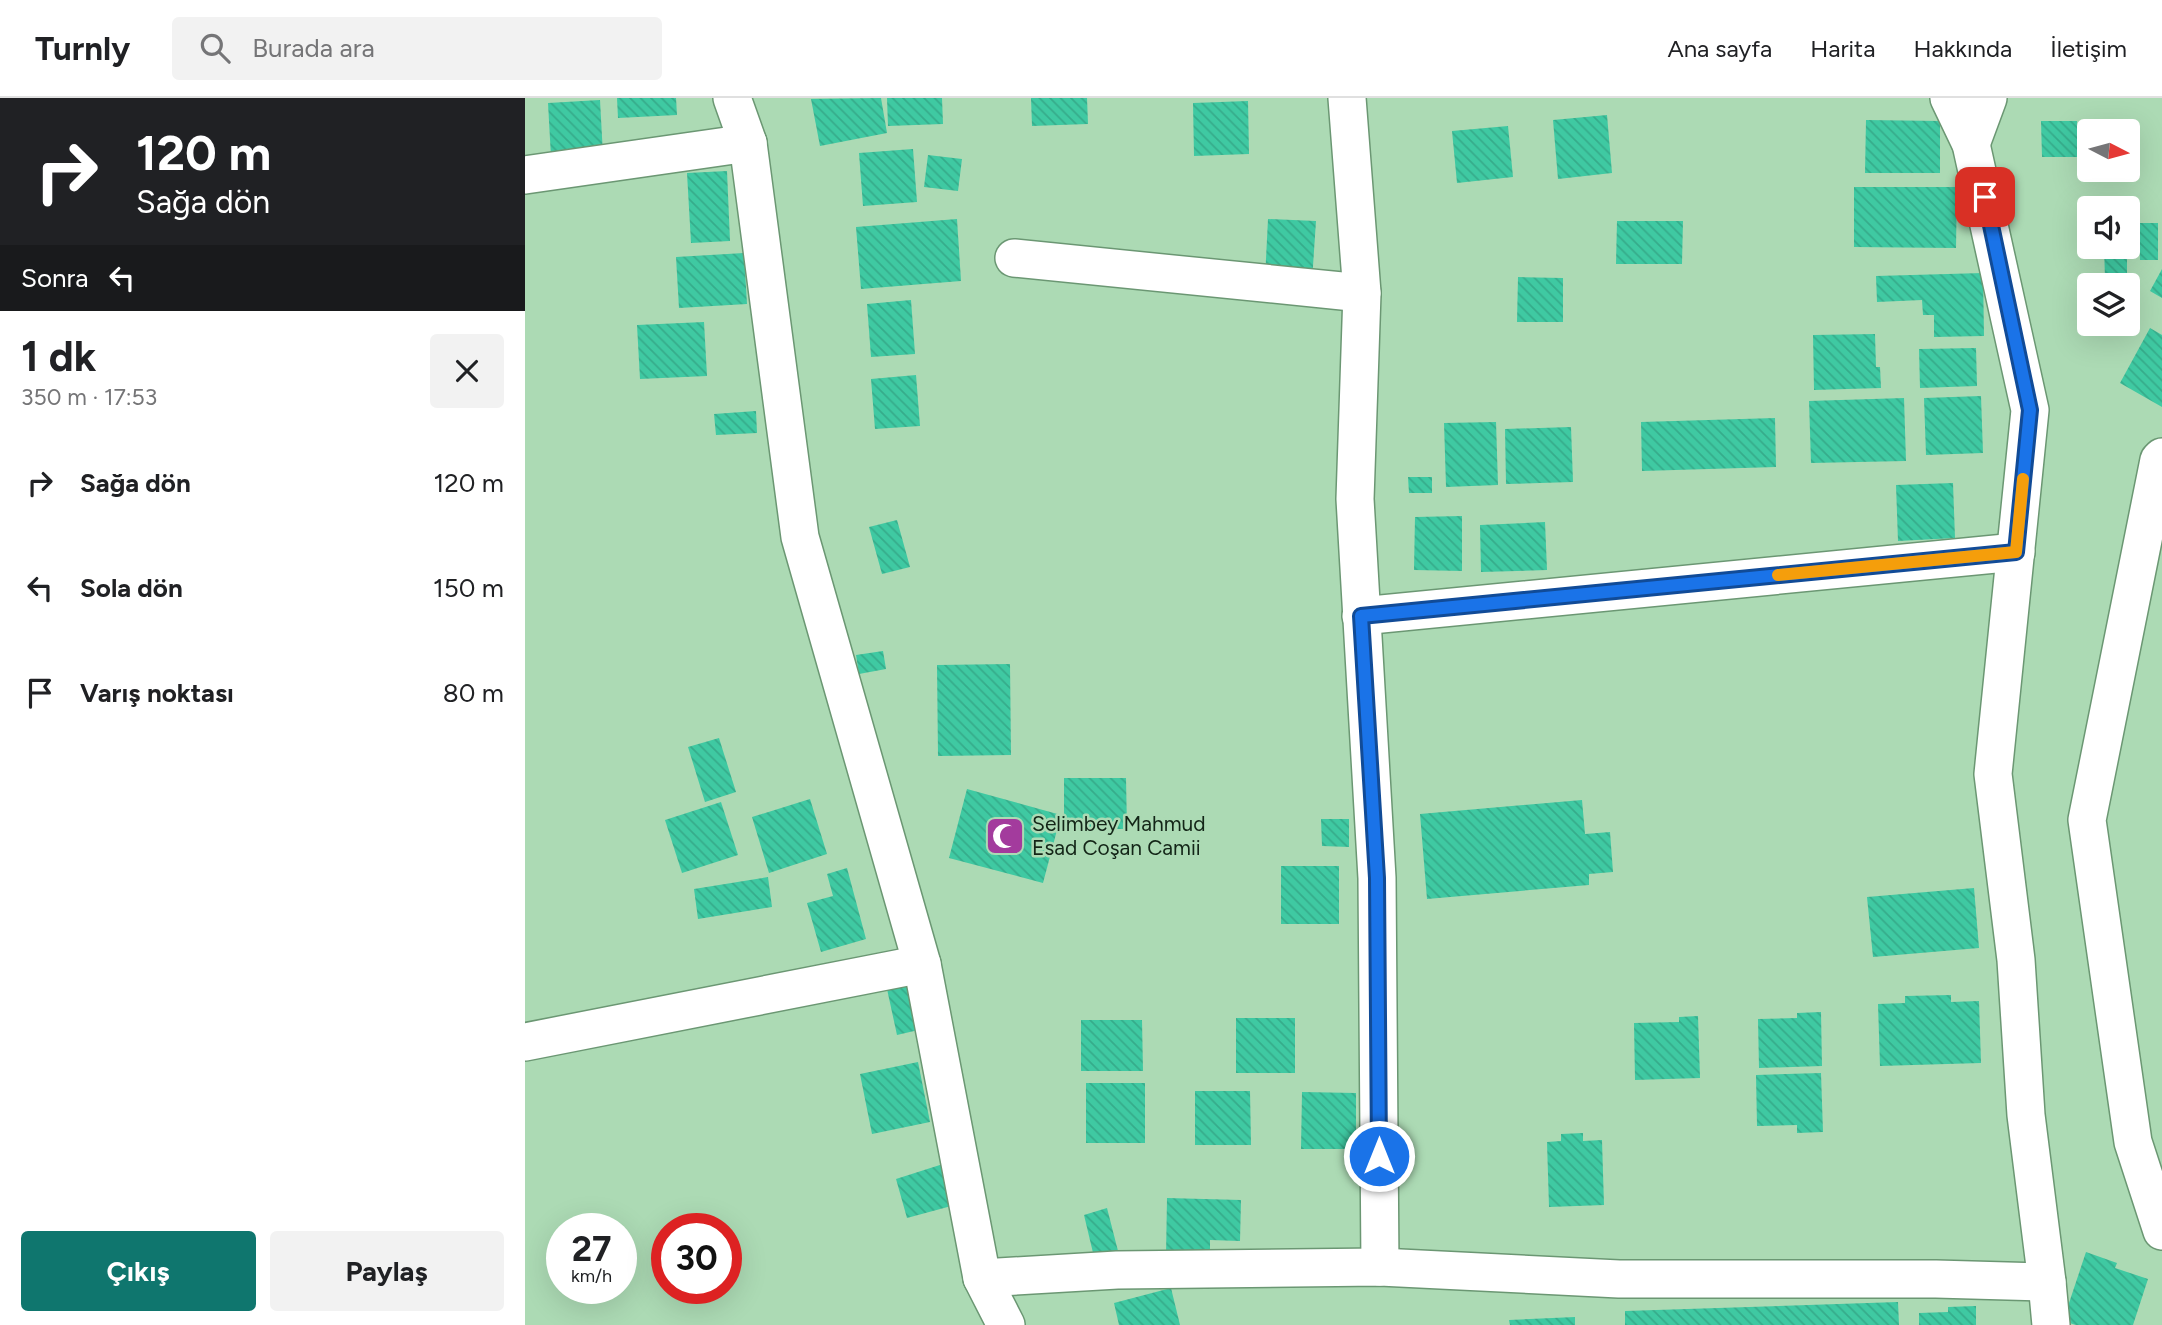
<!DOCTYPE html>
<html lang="tr">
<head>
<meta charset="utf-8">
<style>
  :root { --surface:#fff; --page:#f2f2f2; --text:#202124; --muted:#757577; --line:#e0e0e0; --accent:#0f766e }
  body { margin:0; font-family:Figtree,sans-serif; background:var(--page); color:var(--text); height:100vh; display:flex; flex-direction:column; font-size:26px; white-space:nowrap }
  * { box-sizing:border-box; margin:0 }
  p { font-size:23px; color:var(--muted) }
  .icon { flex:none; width:38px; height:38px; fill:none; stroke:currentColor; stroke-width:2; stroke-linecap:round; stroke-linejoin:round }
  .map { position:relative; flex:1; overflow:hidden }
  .side { display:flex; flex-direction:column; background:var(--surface); width:525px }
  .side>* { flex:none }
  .guide { background:#202124; color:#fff; overflow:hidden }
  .needle { width:46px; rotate:96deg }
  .fabs { position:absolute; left:1552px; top:21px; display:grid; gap:14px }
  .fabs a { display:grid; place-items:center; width:63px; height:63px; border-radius:7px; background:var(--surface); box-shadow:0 7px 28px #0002; font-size:35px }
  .speed { position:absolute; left:21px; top:1115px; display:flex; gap:14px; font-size:35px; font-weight:700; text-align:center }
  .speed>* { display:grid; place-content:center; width:91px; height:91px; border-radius:50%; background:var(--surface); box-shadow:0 7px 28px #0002; line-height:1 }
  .speed small { font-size:18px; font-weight:400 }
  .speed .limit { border:10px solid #d22; background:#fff; color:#111 }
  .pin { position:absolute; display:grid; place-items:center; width:60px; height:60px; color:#fff; margin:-30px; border-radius:14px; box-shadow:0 4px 10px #0006 }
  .me { position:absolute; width:77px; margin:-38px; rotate:0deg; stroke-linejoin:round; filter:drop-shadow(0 0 5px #0008) }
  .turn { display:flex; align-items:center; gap:24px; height:147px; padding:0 21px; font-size:32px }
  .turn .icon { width:91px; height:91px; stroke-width:2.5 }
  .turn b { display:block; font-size:49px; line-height:60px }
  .then { display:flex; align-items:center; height:66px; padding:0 21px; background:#0003; gap:14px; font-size:26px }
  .round { display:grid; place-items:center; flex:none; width:74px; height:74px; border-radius:7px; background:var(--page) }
  .summary { display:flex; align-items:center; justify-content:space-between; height:119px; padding:0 21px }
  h1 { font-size:42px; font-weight:700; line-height:52px }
  .action { display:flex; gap:14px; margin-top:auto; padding:14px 21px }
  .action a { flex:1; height:80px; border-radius:7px; background:var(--accent); color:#fff; font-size:28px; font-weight:700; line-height:80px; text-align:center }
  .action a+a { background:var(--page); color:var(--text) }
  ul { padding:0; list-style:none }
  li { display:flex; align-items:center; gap:21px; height:105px; padding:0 21px }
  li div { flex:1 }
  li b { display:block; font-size:26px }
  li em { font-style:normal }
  header { display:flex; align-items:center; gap:42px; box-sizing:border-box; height:98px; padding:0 35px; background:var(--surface); border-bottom:2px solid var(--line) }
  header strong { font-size:33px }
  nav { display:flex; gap:38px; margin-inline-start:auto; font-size:24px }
  .search { width:490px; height:63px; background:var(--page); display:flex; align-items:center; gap:18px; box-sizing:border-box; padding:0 24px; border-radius:7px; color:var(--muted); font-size:26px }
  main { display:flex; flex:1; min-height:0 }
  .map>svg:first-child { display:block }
</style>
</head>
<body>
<header>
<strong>Turnly</strong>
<div class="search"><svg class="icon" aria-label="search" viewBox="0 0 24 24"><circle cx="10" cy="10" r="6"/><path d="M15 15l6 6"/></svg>Burada ara</div>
<nav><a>Ana sayfa</a><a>Harita</a><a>Hakkında</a><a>İletişim</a></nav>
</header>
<main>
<section class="side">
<div class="guide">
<div class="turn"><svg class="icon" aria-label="right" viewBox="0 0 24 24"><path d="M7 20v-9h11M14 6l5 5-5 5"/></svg><div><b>120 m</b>Sağa dön</div></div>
<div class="then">Sonra<svg class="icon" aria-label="left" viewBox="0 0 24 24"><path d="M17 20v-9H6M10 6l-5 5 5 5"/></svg></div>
</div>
<div class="summary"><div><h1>1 dk</h1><p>350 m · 17:53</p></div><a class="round"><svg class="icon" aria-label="close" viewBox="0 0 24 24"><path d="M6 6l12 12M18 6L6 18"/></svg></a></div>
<ul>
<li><svg class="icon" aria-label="right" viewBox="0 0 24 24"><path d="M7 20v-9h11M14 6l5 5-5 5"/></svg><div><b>Sağa dön</b></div><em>120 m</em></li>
<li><svg class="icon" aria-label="left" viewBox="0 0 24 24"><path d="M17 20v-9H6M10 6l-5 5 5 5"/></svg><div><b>Sola dön</b></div><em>150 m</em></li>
<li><svg class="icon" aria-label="arrive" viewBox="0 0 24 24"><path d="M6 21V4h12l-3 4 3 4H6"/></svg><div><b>Varış noktası</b></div><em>80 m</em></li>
</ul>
<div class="action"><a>Çıkış</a><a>Paylaş</a></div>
</section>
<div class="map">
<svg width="1637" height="1227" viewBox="0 0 1637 1227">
  <defs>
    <pattern id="building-back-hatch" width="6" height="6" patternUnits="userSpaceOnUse" patternTransform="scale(1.75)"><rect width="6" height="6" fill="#3fc9a2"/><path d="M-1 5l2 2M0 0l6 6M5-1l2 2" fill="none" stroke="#36ac8b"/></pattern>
  </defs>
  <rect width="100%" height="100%" fill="#acdab4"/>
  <g fill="url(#building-back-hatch)">
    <path d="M92,0H151L152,17L93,20Z"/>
    <path d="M356,0L362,35L295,48L286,1Z"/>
    <path d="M362,0H417L418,26L363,28Z"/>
    <path d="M506,0H562L563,26L507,28Z"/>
    <path d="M75,2L78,57L26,59L23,5Z"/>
    <path d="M723,3L724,56L669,58L668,5Z"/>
    <path d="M1082,17L1087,75L1033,81L1028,22Z"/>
    <path d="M1341,22L1415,23V75H1340Z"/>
    <path d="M1516,23H1552V59H1517Z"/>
    <path d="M983,28L988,79L932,85L927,33Z"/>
    <path d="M388,51L392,104L338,108L334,55Z"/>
    <path d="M403,57L437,61L433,93L399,89Z"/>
    <path d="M202,73L205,143L166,145L162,75Z"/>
    <path d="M1329,89H1432L1431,150L1329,149Z"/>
    <path d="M432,121L436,183L336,191L331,129Z"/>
    <path d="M743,121L791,123L787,183L740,181Z"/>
    <path d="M1092,123H1158L1157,166H1091Z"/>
    <path d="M1614,125H1633V162H1615Z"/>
    <path d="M1579,149H1602V180H1580Z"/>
    <path d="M219,155L222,206L154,210L151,159Z"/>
    <path d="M1637,171V200L1625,193Z"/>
    <path d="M1458,175L1459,238L1409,239V217H1398L1397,202L1352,204L1351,178Z"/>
    <path d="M993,179L1038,180V224H992Z"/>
    <path d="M386,202L390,256L346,259L342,206Z"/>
    <path d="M179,224L182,278L115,281L112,227Z"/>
    <path d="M1625,230L1637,237V309L1595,285Z"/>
    <path d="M1350,236L1351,269H1355L1356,290L1289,292L1288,237Z"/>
    <path d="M1451,250L1452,288L1395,290L1394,251Z"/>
    <path d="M391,277L395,328L350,331L346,281Z"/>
    <path d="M1456,298L1458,355L1401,357L1399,300Z"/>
    <path d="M1379,300L1381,363L1286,365L1284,303Z"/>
    <path d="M231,313L232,335L191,337L189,316Z"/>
    <path d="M1250,320L1251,369L1117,373L1116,324Z"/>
    <path d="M971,324L973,387L921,389L919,325Z"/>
    <path d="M1046,329L1048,384L981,386L980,331Z"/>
    <path d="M883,379H907V395H884Z"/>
    <path d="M1428,385L1430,440L1373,443L1371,387Z"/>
    <path d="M937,418V473L889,472L890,419Z"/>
    <path d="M372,422L385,469L357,476L344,429Z"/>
    <path d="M1020,424L1022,472L956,474L955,427Z"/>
    <path d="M358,553L361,571L334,576L331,557Z"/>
    <path d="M485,566L486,657L413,658L412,567Z"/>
    <path d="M194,640L211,694L180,704L163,649Z"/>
    <path d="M539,680H601L602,731H539Z"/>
    <path d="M442,691L536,717L518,785L424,760Z"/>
    <path d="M285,701L302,756L244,775L227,719Z"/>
    <path d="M1057,702L1060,736L1085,734L1088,774L1064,776V787L902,801L895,716Z"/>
    <path d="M196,704L213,757L157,775L140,722Z"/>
    <path d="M796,721H824V749L797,748Z"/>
    <rect x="756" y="768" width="58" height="58"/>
    <path d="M322,770L341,841L296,854L282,805L308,798L302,776Z"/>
    <path d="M243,779L247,809L173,821L169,791Z"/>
    <path d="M1449,790L1454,850L1348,859L1342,799Z"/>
    <path d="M392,885L402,930L372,937L362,891Z"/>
    <path d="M1426,897V904L1454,903L1456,965L1355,968L1353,906L1380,905V898Z"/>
    <path d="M1296,914L1297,968L1234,970L1233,921L1272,920V915Z"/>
    <path d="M1173,918L1175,980L1110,982L1109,925L1154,924V919Z"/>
    <rect x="711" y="920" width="59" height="55"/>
    <path d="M556,922H617L618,973H556Z"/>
    <path d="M393,964L405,1024L347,1036L335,976Z"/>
    <path d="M1296,975L1298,1034L1272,1035V1027L1232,1028L1231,977Z"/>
    <rect x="561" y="985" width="59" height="60"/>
    <path d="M670,993H725L726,1047H670Z"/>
    <path d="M777,994L831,995V1051H776Z"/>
    <path d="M1058,1035V1043L1077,1042L1079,1107L1024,1109L1022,1044L1036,1043V1036Z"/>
    <path d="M418,1066L430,1107L382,1120L371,1081Z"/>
    <path d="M642,1100L716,1102L715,1143L685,1142V1159L641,1158Z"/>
    <path d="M582,1110L593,1153L569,1159L559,1117Z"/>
    <path d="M1561,1154L1592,1165L1590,1170L1623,1181L1608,1227H1551L1538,1223Z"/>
    <path d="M646,1190L655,1227H594L589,1205Z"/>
    <path d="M1373,1204L1374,1227H1100V1213Z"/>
    <path d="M1451,1208V1227H1394V1215L1423,1214V1209Z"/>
    <path d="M1050,1219V1227H985L984,1222Z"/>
  </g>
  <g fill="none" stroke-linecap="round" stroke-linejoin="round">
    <g stroke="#6b9773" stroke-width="40">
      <g id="minor">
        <path d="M207,0L223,45L275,439L397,866L457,1180L481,1227"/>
        <path d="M822,0L837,195L830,401L852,780L855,1169"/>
        <path d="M1424,0L1446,46L1505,312L1468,676L1491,862L1501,1017L1522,1184L1526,1227"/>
        <path d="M1446,46L1463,0"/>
        <path d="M0,77L223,45"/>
        <path d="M489,160L837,195"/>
        <path d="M1637,359L1634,362L1562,722L1608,1044L1637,1133"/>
        <path d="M836,518L1491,454"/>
        <path d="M0,944L397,866"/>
        <path d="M457,1180L592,1172L855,1169L1094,1181H1411L1522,1184"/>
      </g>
    </g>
    <use href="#minor" stroke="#fff" stroke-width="37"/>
  </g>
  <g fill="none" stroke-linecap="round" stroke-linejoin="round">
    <g stroke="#114b97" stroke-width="18">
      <path id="route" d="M854,1058L852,780L836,518L1491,454L1505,312L1460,99"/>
    </g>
    <use href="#route" stroke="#1a73e8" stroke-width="12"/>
    <path stroke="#f59e0b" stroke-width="12" d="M1253,477L1491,454L1498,381"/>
  </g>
  <defs>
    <g id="mosque-square" transform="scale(2.0125)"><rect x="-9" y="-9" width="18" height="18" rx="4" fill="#a33b9d" stroke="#acdab4"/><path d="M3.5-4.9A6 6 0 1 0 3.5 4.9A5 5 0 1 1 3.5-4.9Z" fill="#fff"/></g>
  </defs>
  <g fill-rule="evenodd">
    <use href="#mosque-square" x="480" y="738"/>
  </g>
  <g text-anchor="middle" stroke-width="5" stroke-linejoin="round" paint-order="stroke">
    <g font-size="21" fill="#132517" stroke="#acdab4" text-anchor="start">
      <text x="507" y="733">Selimbey Mahmud<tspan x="507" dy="24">Esad Coşan Camii</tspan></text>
    </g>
  </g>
</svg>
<div class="fabs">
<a><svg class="needle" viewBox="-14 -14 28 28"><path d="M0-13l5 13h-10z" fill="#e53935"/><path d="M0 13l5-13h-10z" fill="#757577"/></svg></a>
<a><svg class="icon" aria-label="sound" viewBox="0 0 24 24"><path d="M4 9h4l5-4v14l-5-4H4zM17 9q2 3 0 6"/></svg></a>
<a><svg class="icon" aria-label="layers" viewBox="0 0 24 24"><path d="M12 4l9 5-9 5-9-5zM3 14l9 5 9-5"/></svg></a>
</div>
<div class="speed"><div>27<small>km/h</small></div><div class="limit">30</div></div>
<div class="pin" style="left:1460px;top:99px;background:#d93025"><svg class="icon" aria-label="arrive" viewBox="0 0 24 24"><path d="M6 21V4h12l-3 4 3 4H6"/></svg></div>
<svg class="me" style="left:854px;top:1058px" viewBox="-20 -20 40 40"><circle r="17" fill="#1a73e8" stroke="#fff" stroke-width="3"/><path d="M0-11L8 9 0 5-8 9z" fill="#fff"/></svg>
</div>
</main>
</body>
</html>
